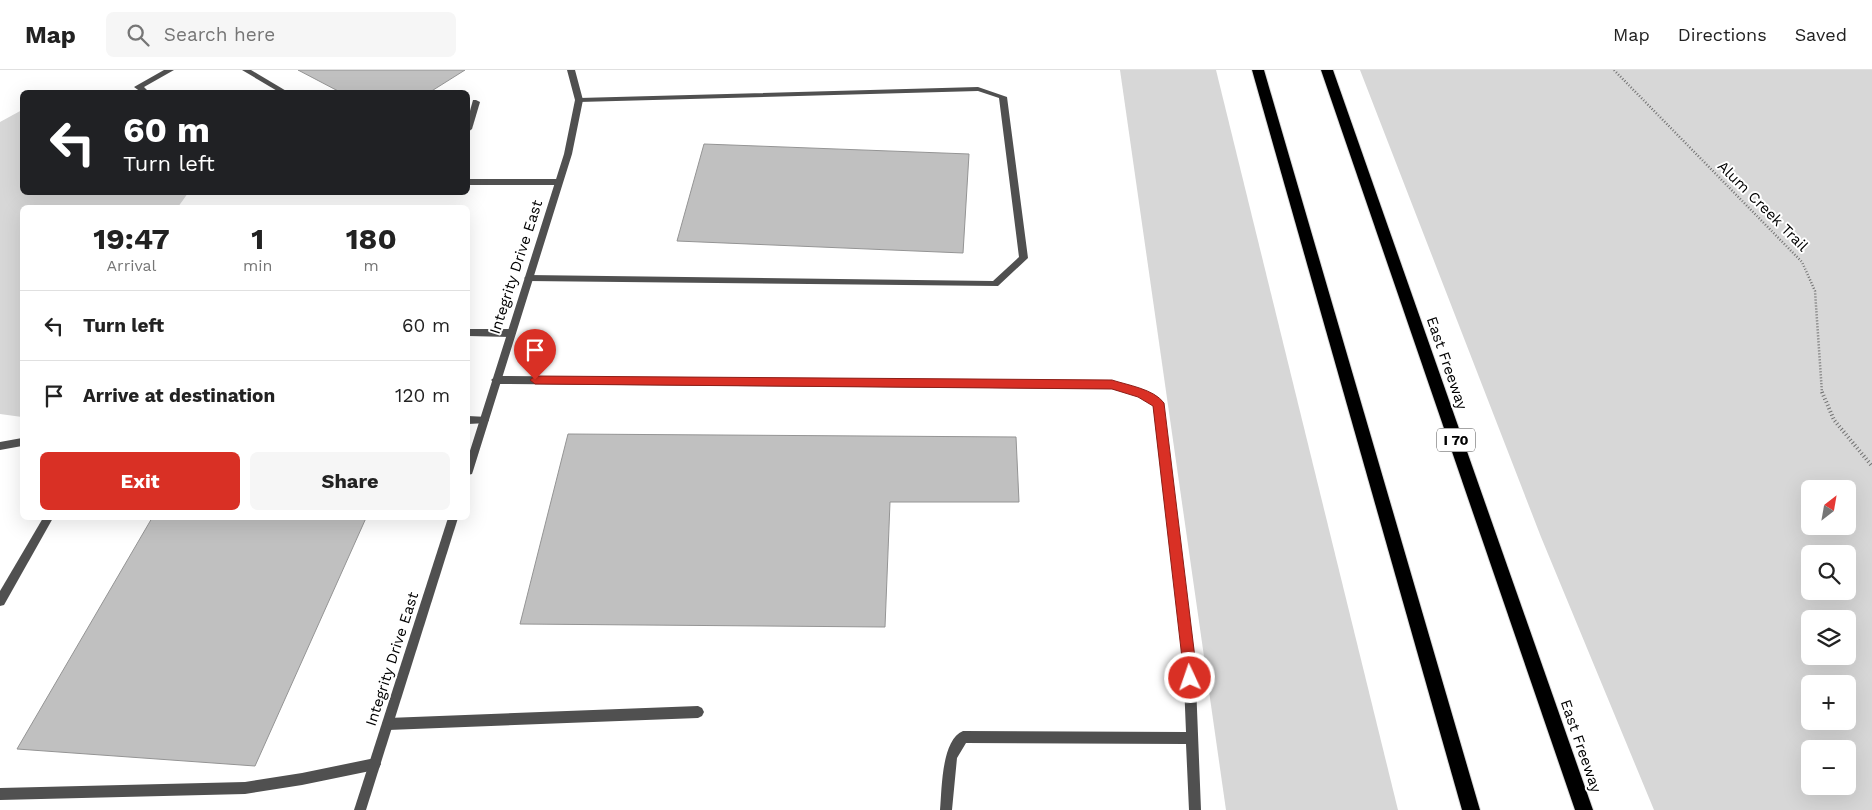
<!DOCTYPE html>
<html lang="en">
<head>
<meta charset="utf-8">
<style>
  :root { --surface:#fff; --page:#f6f6f6; --text:#222; --muted:#767676; --line:#e0e0e0; --accent:#d93025 }
  body { margin:0; font-family:"Work Sans",sans-serif; background:var(--page); color:var(--text); height:100vh; display:flex; flex-direction:column; font-size:19px; white-space:nowrap }
  * { box-sizing:border-box; margin:0 }
  p { font-size:16px; color:var(--muted) }
  .icon { flex:none; width:28px; height:28px; fill:none; stroke:currentColor; stroke-width:2; stroke-linecap:round; stroke-linejoin:round }
  .map { position:relative; flex:1; overflow:hidden }
  .drawer { position:absolute; left:20px; top:135px; width:450px; height:315px; display:flex; flex-direction:column; background:var(--surface); border-radius:8px; box-shadow:0 5px 20px #0002 }
  .drawer>* { flex:none }
  .hud { position:absolute; left:20px; top:20px; width:450px; height:105px; border-radius:8px; box-shadow:0 5px 20px #0002; background:#202124; color:#fff; overflow:hidden }
  .needle { width:32px; rotate:31deg }
  .controls { position:absolute; left:1801px; top:410px; display:grid; gap:10px }
  .controls a { display:grid; place-items:center; width:55px; height:55px; border-radius:8px; background:var(--surface); box-shadow:0 5px 20px #0002; font-size:25px }
  .pin { position:absolute; display:grid; place-items:center; width:42px; height:42px; color:#fff; margin:-51px -21px; border-radius:50% 50% 50% 0; rotate:-45deg; box-shadow:0 0 5px #0007 }
  .pin .icon { rotate:45deg }
  .me { position:absolute; width:55px; margin:-28px; rotate:357deg; stroke-linejoin:round; filter:drop-shadow(0 0 4px #0008) }
  .turn { display:flex; align-items:center; gap:18px; height:105px; padding:0 20px; font-size:22px }
  .turn .icon { width:65px; height:65px; stroke-width:2.5 }
  .turn b { display:block; font-size:35px; line-height:42px }
  .eta { display:flex; justify-content:space-evenly; align-items:center; height:85px; text-align:center }
  .eta b { font-size:30px; font-weight:700; line-height:35px }
  .action { display:flex; gap:10px; margin-top:auto; padding:10px 20px }
  .action a { flex:1; height:58px; border-radius:8px; background:var(--accent); color:#fff; font-size:20px; font-weight:700; line-height:58px; text-align:center }
  .action a+a { background:var(--page); color:var(--text) }
  ul { padding:0; list-style:none }
  li { display:flex; align-items:center; gap:15px; height:70px; padding:0 20px; border-top:1px solid var(--line) }
  li div { flex:1 }
  li b { display:block; font-size:19px }
  li em { font-style:normal }
  header { display:flex; align-items:center; gap:30px; box-sizing:border-box; height:70px; padding:0 25px; background:var(--surface); border-bottom:1px solid var(--line) }
  header strong { font-size:24px }
  nav { display:flex; gap:28px; margin-inline-start:auto; font-size:18px }
  .search { width:350px; height:45px; background:var(--page); display:flex; align-items:center; gap:12px; box-sizing:border-box; padding:0 18px; border-radius:8px; color:var(--muted); font-size:19px }
  .map>svg:first-child { display:block }
</style>
</head>
<body>
<header>
<strong>Map</strong>
<div class="search"><svg class="icon" aria-label="search" viewBox="0 0 24 24"><circle cx="10" cy="10" r="6"/><path d="M15 15l6 6"/></svg>Search here</div>
<nav><a>Map</a><a>Directions</a><a>Saved</a></nav>
</header>
<div class="map">
<svg width="1872" height="740" viewBox="0 0 1872 740">
  <rect width="100%" height="100%" fill="#fff"/>
  <g fill="#d7d7d7" fill-rule="evenodd">
    <path d="M1120,0H1216L1398,740H1226Z"/>
    <path d="M1360,0H1872V740H1654L1541,467ZM1810,419H1848V456H1810ZM1810,484H1848V521H1810ZM1810,549H1848V586H1810ZM1810,614H1848V651H1810ZM1810,679H1848V716H1810Z"/>
    <path d="M22,40V122L188,123L178,137L22,138V347L0,344V52Z"/>
  </g>
  <g fill="#c0c0c0" stroke="#949494">
    <path d="M298,0H465L430,22H340Z"/>
    <path d="M704,74L969,84L963,183L677,171Z"/>
    <path d="M568,364L1016,367L1019,432H890L885,557L520,554Z"/>
    <path d="M152,448H366L255,696L17,679Z"/>
  </g>
  <g fill="none" stroke-linecap="round" stroke-linejoin="round">
    <g stroke="#dbdbdb" stroke-width="2">
      <g id="motorway">
        <path d="M1252,0H1264L1480,740H1462Z"/>
        <path d="M1321,0H1333L1593,740H1575Z"/>
      </g>
    </g>
    <path stroke="#727272" stroke-width="2.5" stroke-dasharray="1 2" stroke-linecap="butt" d="M1614,0L1802,192L1815,221L1822,323"/>
    <path stroke="#727272" stroke-width="4" stroke-dasharray="1 2.5" stroke-linecap="butt" d="M1822,322L1834,350L1872,396"/>
    <g fill="#505050" fill-rule="evenodd">
      <path d="M164,0H174L144,17L149,22H141L134,17Z"/>
      <path d="M242,0H251L288,22H279Z"/>
      <path d="M978,17L1007,27L1028,188L998,216L528,211L524,208L528,205L993,211L1019,187L999,28L978,21L579,32L575,30L579,28Z"/>
      <path d="M473,30H476L480,32L472,59L468,62V48Z"/>
      <path d="M468,109H559L563,112L559,115H468Z"/>
      <path d="M511,259L516,263L511,267L468,266V259Z"/>
      <path d="M496,306L1112,311L1144,320L1161,330L1195,589L1201,740H1189L1186,674L966,673L957,688L952,740H940C942,720 941,670 963,661L1186,662L1183,589L1153,335L1138,326L1112,319L496,314L491,310Z"/>
      <path d="M468,346L487,347L489,350L487,353L468,354Z"/>
      <path d="M22,368V376L0,380V372Z"/>
      <path d="M43,448H53L4,535L0,536V521Z"/>
      <path d="M698,636L702,638L704,642L702,646L698,648L388,660L384,658L382,654L384,650L388,648Z"/>
      <path d="M375,688L379,690L381,694L379,698L375,700L302,715L245,724L0,730V718L245,712L302,703Z"/>
    </g>
    <g fill="#505050" fill-rule="evenodd">
      <path d="M567,0H575L583,30L572,84L473,401L472,404L468,405V387L564,84L575,30Z"/>
      <path d="M448,448H458L366,740H354Z"/>
    </g>
    <use href="#motorway" fill="#000" fill-rule="evenodd"/>
  </g>
  <path fill="#d93025" stroke="#8d1f18" d="M535,306L1112,310C1127,315 1154,319 1164,333L1195,588L1196,608L1194,613L1190,615L1185,613L1182,588L1153,336L1138,327L1112,319L535,314L530,310Z"/>
  <g text-anchor="middle" stroke-width="4" stroke-linejoin="round" paint-order="stroke">
    <rect fill="#fff" stroke="#4c4c4c" stroke-width="1" x="1437" y="358.5" width="38" height="23" rx="4"/>
    <g font-size="14" font-weight="bold" fill="#000">
      <text x="1456" y="375">I 70</text>
    </g>
    <g font-size="15" fill="#000" stroke="#fff">
      <text transform="translate(1763 136) rotate(45)" y="5">Alum Creek Trail</text>
      <text transform="translate(516 197) rotate(-72)" y="5">Integrity Drive East</text>
      <text transform="translate(1447 293) rotate(71)" y="5">East Freeway</text>
      <text transform="translate(392 589) rotate(-72)" y="5">Integrity Drive East</text>
      <text transform="translate(1581 676) rotate(71)" y="5">East Freeway</text>
    </g>
  </g>
</svg>
<div class="controls">
<a><svg class="needle" viewBox="-14 -14 28 28"><path d="M0-13l5 13h-10z" fill="#e53935"/><path d="M0 13l5-13h-10z" fill="#767676"/></svg></a>
<a><svg class="icon" aria-label="search" viewBox="0 0 24 24"><circle cx="10" cy="10" r="6"/><path d="M15 15l6 6"/></svg></a>
<a><svg class="icon" aria-label="layers" viewBox="0 0 24 24"><path d="M12 4l9 5-9 5-9-5zM3 14l9 5 9-5"/></svg></a>
<a>+</a>
<a>−</a>
</div>
<div class="pin" style="left:535px;top:310px;background:#d93025"><svg class="icon" aria-label="arrive" viewBox="0 0 24 24"><path d="M6 21V4h12l-3 4 3 4H6"/></svg></div>
<svg class="me" style="left:1190px;top:608px" viewBox="-20 -20 40 40"><circle r="17" fill="#d93025" stroke="#fff" stroke-width="3"/><path d="M0-11L8 9 0 5-8 9z" fill="#fff"/></svg>
<div class="hud">
<div class="turn"><svg class="icon" aria-label="left" viewBox="0 0 24 24"><path d="M17 20v-9H6M10 6l-5 5 5 5"/></svg><div><b>60 m</b>Turn left</div></div>
</div>
<section class="drawer">
<div class="eta">
<div><b>19:47</b><p>Arrival</p></div>
<div><b>1</b><p>min</p></div>
<div><b>180</b><p>m</p></div>
</div>
<ul>
<li><svg class="icon" aria-label="left" viewBox="0 0 24 24"><path d="M17 20v-9H6M10 6l-5 5 5 5"/></svg><div><b>Turn left</b></div><em>60 m</em></li>
<li><svg class="icon" aria-label="arrive" viewBox="0 0 24 24"><path d="M6 21V4h12l-3 4 3 4H6"/></svg><div><b>Arrive at destination</b></div><em>120 m</em></li>
</ul>
<div class="action"><a>Exit</a><a>Share</a></div>
</section>
</div>
</body>
</html>
